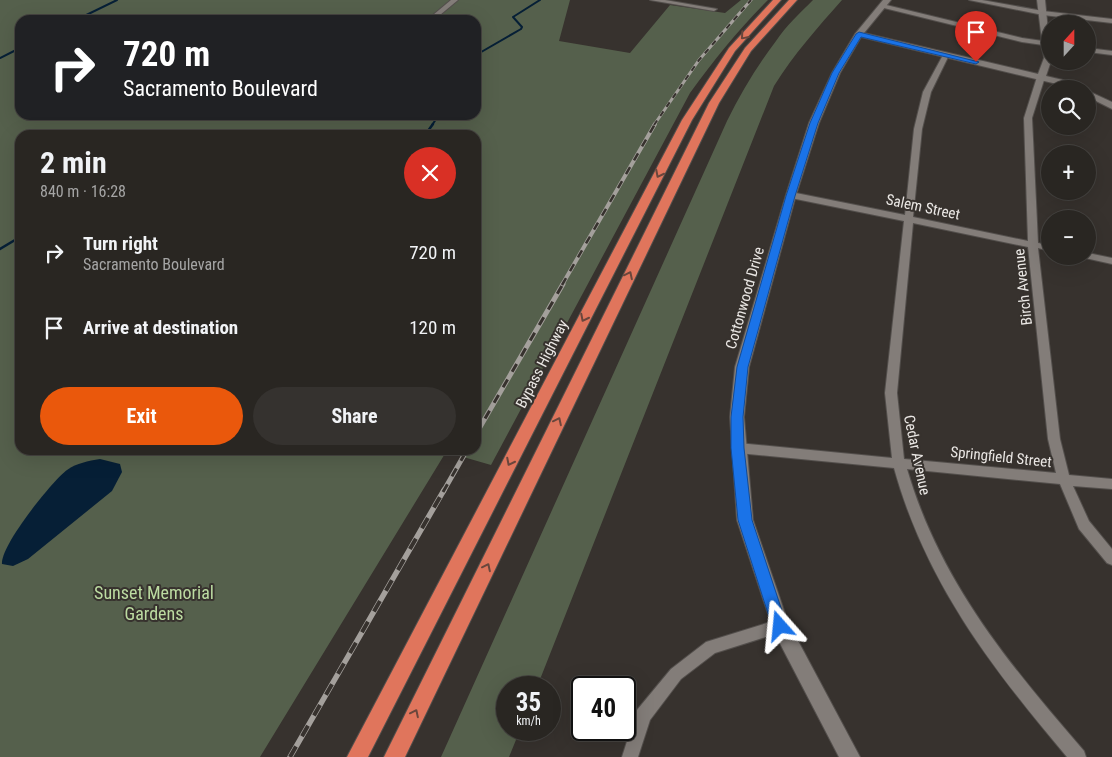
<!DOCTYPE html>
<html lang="en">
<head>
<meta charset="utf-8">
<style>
  :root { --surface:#292622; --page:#35322f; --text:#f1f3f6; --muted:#a5a5a5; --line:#454340; --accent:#ea580c }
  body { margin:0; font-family:"Roboto Condensed",sans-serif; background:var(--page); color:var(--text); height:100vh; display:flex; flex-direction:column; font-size:19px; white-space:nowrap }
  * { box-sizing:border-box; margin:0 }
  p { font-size:16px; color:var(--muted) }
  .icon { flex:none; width:28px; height:28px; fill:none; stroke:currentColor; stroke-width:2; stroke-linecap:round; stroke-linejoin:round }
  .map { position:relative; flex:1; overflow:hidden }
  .details { position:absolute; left:15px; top:130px; width:466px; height:325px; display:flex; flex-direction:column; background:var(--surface); border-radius:15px; box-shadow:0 5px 20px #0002,0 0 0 1px var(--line) }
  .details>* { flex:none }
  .banner { position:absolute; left:15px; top:15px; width:466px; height:105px; border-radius:15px; box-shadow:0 5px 20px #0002,0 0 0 1px var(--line); background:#202124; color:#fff; overflow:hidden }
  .needle { width:32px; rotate:21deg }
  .fabs { position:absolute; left:1041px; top:15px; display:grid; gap:10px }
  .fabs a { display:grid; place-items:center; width:55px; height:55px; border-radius:50%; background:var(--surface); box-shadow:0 5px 20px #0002,0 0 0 1px var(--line); font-size:25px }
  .speed { position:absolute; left:496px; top:676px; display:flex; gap:10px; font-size:25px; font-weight:700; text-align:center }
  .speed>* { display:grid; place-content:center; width:65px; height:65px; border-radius:50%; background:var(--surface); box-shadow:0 5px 20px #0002,0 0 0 1px var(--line); line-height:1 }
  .speed small { font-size:12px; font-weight:400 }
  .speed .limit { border:2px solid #111; border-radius:8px; background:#fff; color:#111 }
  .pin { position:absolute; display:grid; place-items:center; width:42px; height:42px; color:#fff; margin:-51px -21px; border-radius:50% 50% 50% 0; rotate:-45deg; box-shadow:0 0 5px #0007 }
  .pin .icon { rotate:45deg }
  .me { position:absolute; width:55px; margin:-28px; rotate:342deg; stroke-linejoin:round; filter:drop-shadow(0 0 4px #0008) }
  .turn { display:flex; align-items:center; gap:18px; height:105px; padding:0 25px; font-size:22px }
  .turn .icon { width:65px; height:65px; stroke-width:2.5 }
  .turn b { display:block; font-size:35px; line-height:42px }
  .round { display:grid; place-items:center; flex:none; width:52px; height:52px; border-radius:26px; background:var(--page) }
  .overview { display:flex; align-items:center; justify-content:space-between; height:85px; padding:0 25px }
  h1 { font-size:30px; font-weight:700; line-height:38px }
  .action { display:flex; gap:10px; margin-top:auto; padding:10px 25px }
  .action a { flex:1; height:58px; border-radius:30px; background:var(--accent); color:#fff; font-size:20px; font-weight:700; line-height:58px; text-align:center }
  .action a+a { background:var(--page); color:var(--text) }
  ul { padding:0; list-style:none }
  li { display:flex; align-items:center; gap:15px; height:75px; padding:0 25px }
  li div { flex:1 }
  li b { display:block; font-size:19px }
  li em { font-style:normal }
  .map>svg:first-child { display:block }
</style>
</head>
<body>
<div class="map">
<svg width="1112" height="757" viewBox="0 0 1112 757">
  <rect width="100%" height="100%" fill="#37322e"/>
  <g fill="#55604c" fill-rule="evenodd">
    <path d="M0,0H570L559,41L630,53L670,5L725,13L741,0H768C739,29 714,60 690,93L491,465L446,452L260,757H0ZM20,20H476V115H20ZM20,135H476V450H20Z"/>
    <path d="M813,0H842C818,27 794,54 774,86L537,687L508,688V730H520L509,757H441L727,121C741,93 757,66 776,41C786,26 800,13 813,0Z"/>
  </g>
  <path fill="#061f36" d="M100,459L120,464L122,472L112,491L28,559L13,566L2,564C0,546 52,481 67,470C77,463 88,461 100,459Z"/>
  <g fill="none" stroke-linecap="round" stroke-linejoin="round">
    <g stroke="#061f36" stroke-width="2">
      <path d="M76,20L117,0"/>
      <path d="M476,55L521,29L522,27L513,17L540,0"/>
      <path d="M0,58L20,48"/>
      <path d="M432,125L439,115"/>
    </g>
    <g stroke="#061f36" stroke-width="2.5">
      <path d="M425,135L433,124"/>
      <path d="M0,249L20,237"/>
    </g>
    <g stroke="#534f4c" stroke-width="2">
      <g id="minor">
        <path d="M451,0H458L434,20H427Z"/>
        <path d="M650,0H665L717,9L714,11Z"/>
        <path d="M969,0H982L1043,11L1112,19V23L1043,15Z"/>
        <path d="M882,4L1022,38L1050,42V46L1022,42L880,7L879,6Z"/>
        <path d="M1088,48L1112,51V55L1088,52Z"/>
        <path d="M946,53L949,55L931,92L922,129L913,217L1028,241L1024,118L1037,77L1041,75L1045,77L1032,118L1038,243L1050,245V251L1038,248L1060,439L1069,475L1112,479V489L1073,486L1089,521L1112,549V565L1107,563L1079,529L1060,484L907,469C940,582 1009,664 1084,751L1086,757H1067C992,668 926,583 894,468L738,453L734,451L732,448L734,445L738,443L892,458L885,393L904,221L791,198L787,195L791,192L905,215L914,129L923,92L943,55ZM913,223L1028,247L1048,439L1056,473L904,459L897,393Z"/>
        <path d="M1088,253L1112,258V264L1085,258L1083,256H1088Z"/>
        <path d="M780,619L785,621L787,626L785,631L715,653L681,679L650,720L638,757H622L637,710L671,669L706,642Z"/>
      </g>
    </g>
    <g stroke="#534f4c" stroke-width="2">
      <g id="tertiary">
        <path d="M883,0H891L864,33L1038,74L1044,58L1037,0H1045L1051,61L1046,76L1063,80L1082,89H1069L1057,84L861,37L840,73L819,123L796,195L749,367L744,417L753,520L788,622L860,757H839L774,632L737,520L730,417L735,367L786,195L809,123L832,73L855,34Z"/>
        <path d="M1088,91L1112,102V109L1088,97Z"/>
      </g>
    </g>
    <g stroke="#534f4c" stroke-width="2">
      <g id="trunk">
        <path d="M773,0H781L735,51L692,120L368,757H347L682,120L729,48Z"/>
        <path d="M789,0H797L751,51L719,103L405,757H384L709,103L745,48Z"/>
      </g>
    </g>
    <use href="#minor" fill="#837d79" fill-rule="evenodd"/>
    <use href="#tertiary" fill="#837d79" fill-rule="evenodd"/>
    <use href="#trunk" fill="#e0755c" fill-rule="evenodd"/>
    <g stroke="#a4a09c" stroke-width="3">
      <path id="rail-far3" d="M654,125L699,60L751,0"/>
    </g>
    <g stroke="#a4a09c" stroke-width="4">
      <path id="rail-far2" d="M562,285L655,124"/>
    </g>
    <g stroke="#a4a09c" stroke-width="5">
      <g id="rail-far1">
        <path d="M476,434L563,284"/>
        <path d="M443,492L467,450"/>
      </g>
    </g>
    <g stroke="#a4a09c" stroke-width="5.5">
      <path id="rail" d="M290,757L444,490"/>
    </g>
    <use href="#rail-far3" stroke="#37322e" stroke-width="2" stroke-dasharray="5.5" stroke-linecap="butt"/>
    <use href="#rail-far2" stroke="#37322e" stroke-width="2.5" stroke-dasharray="8" stroke-linecap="butt"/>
    <use href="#rail-far1" stroke="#37322e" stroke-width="3" stroke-dasharray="9" stroke-linecap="butt"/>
    <use href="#rail" stroke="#37322e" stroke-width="4" stroke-dasharray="12" stroke-linecap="butt"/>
  </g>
  <defs><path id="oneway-chevron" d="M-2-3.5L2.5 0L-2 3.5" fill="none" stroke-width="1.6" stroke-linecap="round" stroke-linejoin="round" transform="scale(1.25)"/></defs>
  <g stroke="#6a463c">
    <use href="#oneway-chevron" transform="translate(744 36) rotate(131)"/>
    <use href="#oneway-chevron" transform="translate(659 174) rotate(117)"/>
    <use href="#oneway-chevron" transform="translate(629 275) rotate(-64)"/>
    <use href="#oneway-chevron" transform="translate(584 318) rotate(117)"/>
    <use href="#oneway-chevron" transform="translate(558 421) rotate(-64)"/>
    <use href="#oneway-chevron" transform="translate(510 462) rotate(117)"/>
    <use href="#oneway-chevron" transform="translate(487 567) rotate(-64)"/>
    <use href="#oneway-chevron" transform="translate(415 713) rotate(-64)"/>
  </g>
  <path fill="#1a73e8" stroke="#114b97" d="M859,32L979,62L976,64L861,37L839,73L818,123L795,196L748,367L743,417L744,448L752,520L787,626L785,631L780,633L774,631L772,626L738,520L731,448V417L737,367L786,196L810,123L832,73L856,34Z"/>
  <g text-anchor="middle" stroke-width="4" stroke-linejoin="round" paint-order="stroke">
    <g font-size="15" fill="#eae7e4" stroke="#37322e">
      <text transform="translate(923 207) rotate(12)" y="5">Salem Street</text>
      <text transform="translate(1023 287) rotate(-96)" y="5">Birch Avenue</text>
      <text transform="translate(745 298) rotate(-74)" y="5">Cottonwood Drive</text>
      <text transform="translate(542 364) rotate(-63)" y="5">Bypass Highway</text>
      <text transform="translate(917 455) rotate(78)" y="5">Cedar Avenue</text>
      <text transform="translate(1001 457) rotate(6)" y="5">Springfield Street</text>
    </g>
    <g font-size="18" fill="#bcdba1" stroke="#37322e">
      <text x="154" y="599">Sunset Memorial<tspan x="154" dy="21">Gardens</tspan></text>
    </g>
  </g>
</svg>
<div class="fabs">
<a><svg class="needle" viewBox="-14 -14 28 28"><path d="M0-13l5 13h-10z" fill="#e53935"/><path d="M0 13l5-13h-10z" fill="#a5a5a5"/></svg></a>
<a><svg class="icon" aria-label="search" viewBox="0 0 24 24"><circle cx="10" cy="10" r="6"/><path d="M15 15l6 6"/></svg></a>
<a>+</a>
<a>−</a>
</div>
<div class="speed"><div>35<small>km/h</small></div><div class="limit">40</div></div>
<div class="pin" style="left:976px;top:62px;background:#d93025"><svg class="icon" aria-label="arrive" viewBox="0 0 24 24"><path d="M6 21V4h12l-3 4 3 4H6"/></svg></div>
<svg class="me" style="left:780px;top:626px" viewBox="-20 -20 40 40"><path d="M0-17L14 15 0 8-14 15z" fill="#1a73e8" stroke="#fff" stroke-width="4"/></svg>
<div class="banner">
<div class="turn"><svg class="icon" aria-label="right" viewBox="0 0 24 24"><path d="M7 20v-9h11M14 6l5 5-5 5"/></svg><div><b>720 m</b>Sacramento Boulevard</div></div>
</div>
<section class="details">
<div class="overview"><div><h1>2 min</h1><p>840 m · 16:28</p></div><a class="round" style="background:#d93025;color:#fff"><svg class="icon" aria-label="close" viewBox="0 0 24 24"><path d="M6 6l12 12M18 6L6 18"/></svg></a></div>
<ul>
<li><svg class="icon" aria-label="right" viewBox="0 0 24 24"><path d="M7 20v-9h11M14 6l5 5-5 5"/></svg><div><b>Turn right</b><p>Sacramento Boulevard</p></div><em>720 m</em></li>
<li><svg class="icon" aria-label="arrive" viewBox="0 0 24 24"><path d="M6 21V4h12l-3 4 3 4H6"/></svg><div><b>Arrive at destination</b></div><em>120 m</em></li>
</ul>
<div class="action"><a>Exit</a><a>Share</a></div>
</section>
</div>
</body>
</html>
